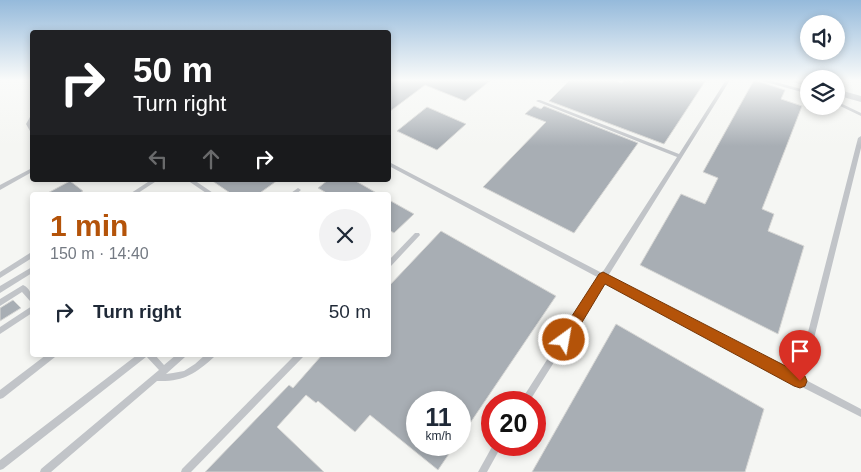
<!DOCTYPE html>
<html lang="en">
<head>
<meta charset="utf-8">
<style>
  :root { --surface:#fff; --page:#f2f2f3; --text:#1f2937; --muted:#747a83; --accent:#b45309 }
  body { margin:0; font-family:Arial,sans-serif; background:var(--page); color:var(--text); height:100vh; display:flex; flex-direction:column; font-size:19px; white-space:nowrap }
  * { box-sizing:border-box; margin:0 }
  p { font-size:16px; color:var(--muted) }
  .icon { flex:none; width:28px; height:28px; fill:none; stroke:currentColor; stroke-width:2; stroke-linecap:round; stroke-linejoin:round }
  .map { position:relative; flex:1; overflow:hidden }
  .drawer { position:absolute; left:30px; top:192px; width:361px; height:165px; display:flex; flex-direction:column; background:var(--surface); border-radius:5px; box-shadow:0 2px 8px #0003 }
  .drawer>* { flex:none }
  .hud { position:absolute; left:30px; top:30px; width:361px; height:152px; border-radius:5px; box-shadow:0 2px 8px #0003; background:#202124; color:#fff; overflow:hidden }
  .tools { position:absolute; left:800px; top:15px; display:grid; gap:10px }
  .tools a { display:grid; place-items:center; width:45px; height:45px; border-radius:50%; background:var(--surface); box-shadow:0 2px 8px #0003; font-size:25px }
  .speed { position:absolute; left:406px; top:391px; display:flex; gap:10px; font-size:25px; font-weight:700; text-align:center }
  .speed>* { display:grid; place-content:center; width:65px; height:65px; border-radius:50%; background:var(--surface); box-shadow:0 2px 8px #0003; line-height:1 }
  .speed small { font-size:12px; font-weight:400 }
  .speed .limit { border:8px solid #d22; background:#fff; color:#111 }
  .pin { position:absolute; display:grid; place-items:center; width:42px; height:42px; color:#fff; margin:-51px -21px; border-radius:50% 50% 50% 0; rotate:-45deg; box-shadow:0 0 5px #0007 }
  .pin .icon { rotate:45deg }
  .me { position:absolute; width:55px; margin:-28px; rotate:32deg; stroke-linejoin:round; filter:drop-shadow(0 0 4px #0008) }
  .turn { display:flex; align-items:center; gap:18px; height:105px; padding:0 20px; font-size:22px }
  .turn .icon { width:65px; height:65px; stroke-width:2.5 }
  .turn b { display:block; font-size:35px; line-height:42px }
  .lanes { display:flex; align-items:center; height:48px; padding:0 20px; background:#0003; justify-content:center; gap:25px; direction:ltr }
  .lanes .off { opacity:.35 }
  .round { display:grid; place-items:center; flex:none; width:52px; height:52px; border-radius:26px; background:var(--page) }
  .overview { display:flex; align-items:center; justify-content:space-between; height:85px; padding:0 20px }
  h1 { font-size:30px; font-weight:800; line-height:38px; color:var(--accent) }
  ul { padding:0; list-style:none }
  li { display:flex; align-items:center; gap:15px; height:70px; padding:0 20px }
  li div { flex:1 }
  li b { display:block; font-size:19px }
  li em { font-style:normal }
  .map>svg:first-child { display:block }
</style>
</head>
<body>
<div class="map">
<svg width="861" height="472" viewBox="0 0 861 472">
  <rect width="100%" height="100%" fill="#f5f6f3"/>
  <g fill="#a8aeb4" stroke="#d7d7d5">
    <path d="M389,80H491L465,101L425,85L389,112Z"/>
    <path d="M570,80H614L622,83L625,80H706L664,144L549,101Z"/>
    <path d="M754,80L785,90L781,99L802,106L762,209L774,214L768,231L804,246L778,334L640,265L681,194L705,204L718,178L703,172Z"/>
    <path d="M534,106L541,109L544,106L638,143L574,233L483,187L546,122L525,114Z"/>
    <path d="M427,107L466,124L437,150L397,131Z"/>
    <path d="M211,180H278L257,195H233Z"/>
    <path d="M328,180H354L380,195H330L318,188Z"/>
    <path d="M70,181L83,191L77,195H44Z"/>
    <path d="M389,200L414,214L394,233L389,230Z"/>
    <path d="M441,231L556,296L460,438V402H418V445H455L438,470L370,415L355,432L318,401L316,403L306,395L277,427L324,472H205L289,385L293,388L322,355H389V286Z"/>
    <path d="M13,300L21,308L0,321V308Z"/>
    <path d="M616,324L764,409L745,472H532Z"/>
  </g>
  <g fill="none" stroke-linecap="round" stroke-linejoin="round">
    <g fill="#c1c4c8" fill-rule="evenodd">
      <path d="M726,80H730L608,276L797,375L858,138L861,136V148L804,379L861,409V417L796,384L605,281L529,402H521L522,399L599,278L389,166V162L602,273L677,157L536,101L538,100H540L679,154Z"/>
      <path d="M762,80H768L809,91V94L762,81Z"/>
      <path d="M836,101L861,113V116L836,104Z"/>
      <path d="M30,117H32V121L30,124L32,127V132L30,131L26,124Z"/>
      <path d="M32,168V172L0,190V185Z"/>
      <path d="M151,180H158L135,195H128Z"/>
      <path d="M187,180H194L216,195H209Z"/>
      <path d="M298,188L301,190L295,195H288Z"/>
      <path d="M415,233H419L420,235L391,266L389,267V260Z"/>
      <path d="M30,253H32V258L0,278V272Z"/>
      <path d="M32,267V273L0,293V286Z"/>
      <path d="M23,285C30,288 32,295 32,302L30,301L22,292L0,306V299Z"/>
      <path d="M32,306V313L0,334V327Z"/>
      <path d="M46,355H56L55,357L3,398L0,399V390Z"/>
      <path d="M137,355H155L164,365L176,355H186L185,357L166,374L173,373L184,371L195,364L205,355H215L214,357C195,374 183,382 157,381L51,472H40L41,469L159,370L146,356V357L3,469L0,470V460Z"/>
      <path d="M295,355H304L303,357L191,472H181L182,469Z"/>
      <path d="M493,445H502L487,472H478Z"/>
    </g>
    <g fill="#c1c4c8" fill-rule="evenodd">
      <path d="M792,80L809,81V87L793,82Z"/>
      <path d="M836,89L861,96V102L836,95Z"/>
    </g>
  </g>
  <linearGradient id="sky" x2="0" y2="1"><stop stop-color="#95badb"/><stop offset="0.55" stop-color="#fafbfa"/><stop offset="1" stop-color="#fafbfa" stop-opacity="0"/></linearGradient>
  <rect width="861" height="146" fill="url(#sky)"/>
  <path fill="#b45309" stroke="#753606" d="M603,272L805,376L807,381L805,386L800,388L794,386L605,284L569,344L564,346L559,344L557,340L559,336L599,274Z"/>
</svg>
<div class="tools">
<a><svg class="icon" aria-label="sound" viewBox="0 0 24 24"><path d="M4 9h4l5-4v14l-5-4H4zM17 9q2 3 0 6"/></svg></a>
<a><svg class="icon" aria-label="layers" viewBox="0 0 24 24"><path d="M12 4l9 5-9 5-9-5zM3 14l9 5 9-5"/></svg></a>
</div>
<div class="speed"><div>11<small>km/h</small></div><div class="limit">20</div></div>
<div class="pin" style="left:800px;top:381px;background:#d93025"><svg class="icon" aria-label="arrive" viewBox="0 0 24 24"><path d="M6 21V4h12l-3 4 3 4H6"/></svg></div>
<svg class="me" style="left:564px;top:340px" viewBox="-20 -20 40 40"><circle r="17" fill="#b45309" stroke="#fff" stroke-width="3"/><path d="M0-11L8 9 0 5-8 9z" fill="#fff"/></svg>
<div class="hud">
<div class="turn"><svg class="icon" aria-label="right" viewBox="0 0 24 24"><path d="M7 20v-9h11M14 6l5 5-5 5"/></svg><div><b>50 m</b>Turn right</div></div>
<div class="lanes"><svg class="icon off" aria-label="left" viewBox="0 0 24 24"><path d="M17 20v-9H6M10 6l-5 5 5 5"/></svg><svg class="icon off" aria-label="ahead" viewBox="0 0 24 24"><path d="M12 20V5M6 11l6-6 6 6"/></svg><svg class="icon" aria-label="right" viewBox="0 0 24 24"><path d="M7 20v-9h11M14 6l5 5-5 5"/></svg></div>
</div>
<section class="drawer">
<div class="overview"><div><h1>1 min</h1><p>150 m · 14:40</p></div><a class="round"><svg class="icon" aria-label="close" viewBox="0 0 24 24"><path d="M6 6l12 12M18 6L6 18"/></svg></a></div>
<ul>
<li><svg class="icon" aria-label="right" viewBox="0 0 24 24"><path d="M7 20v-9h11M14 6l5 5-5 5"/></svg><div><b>Turn right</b></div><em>50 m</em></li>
</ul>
</section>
</div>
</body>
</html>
